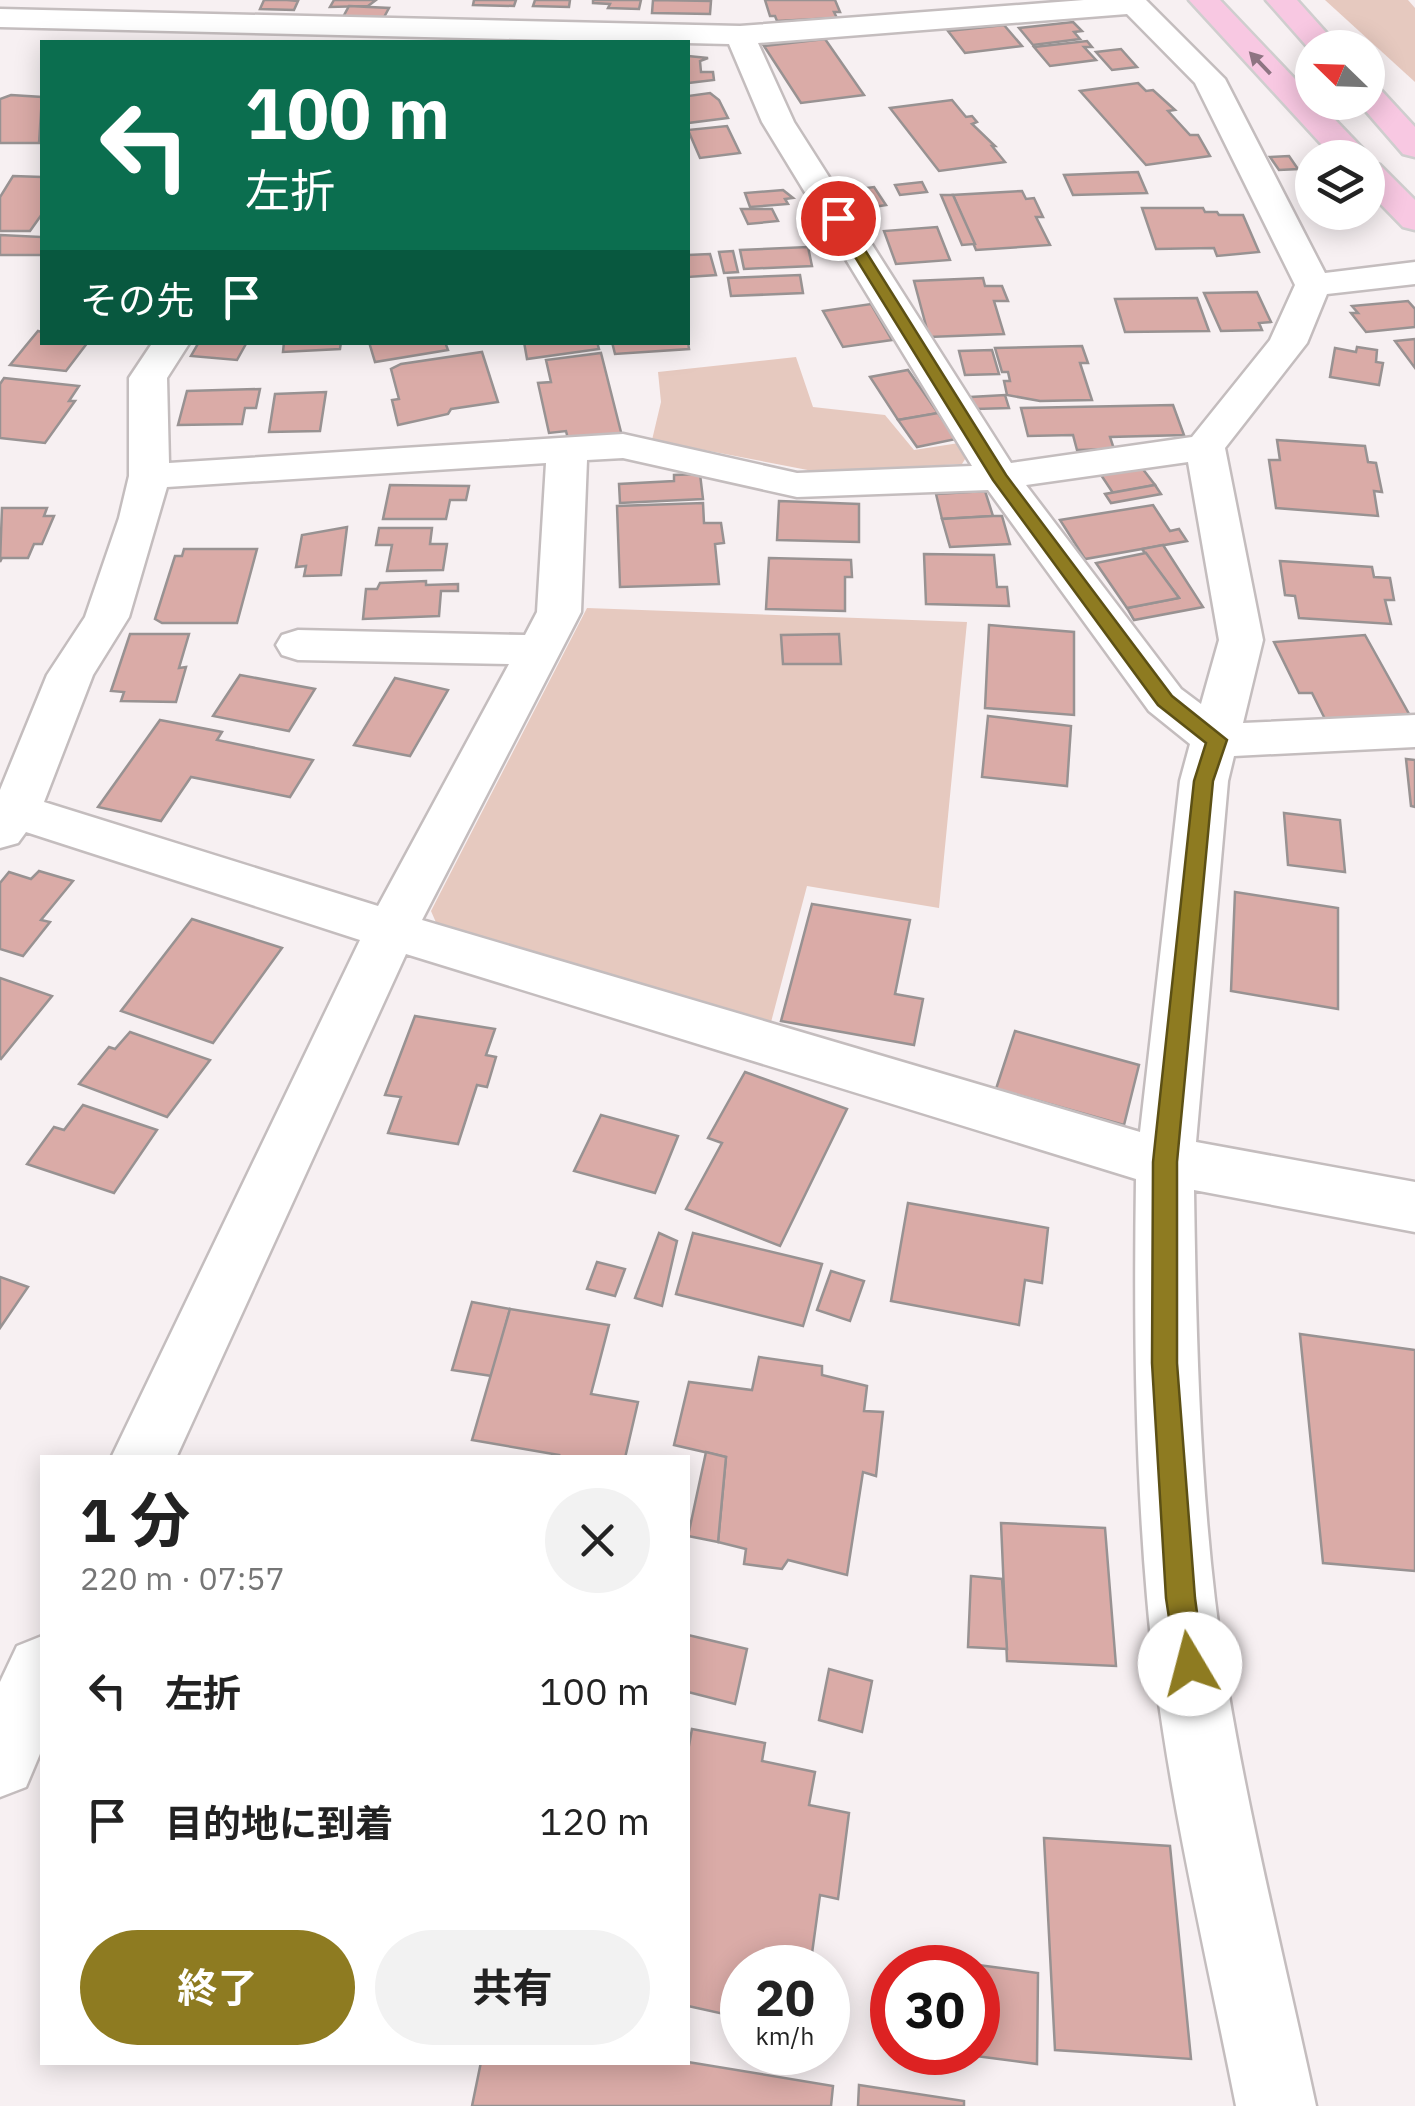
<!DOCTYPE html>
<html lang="ja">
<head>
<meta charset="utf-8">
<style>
  :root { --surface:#fff; --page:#f2f2f2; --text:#222; --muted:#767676; --accent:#8e7b21 }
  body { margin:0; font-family:"IBM Plex Sans","Noto Sans JP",sans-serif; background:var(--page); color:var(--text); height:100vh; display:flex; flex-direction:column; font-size:38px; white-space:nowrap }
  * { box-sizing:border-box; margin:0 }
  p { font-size:32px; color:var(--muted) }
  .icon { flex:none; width:55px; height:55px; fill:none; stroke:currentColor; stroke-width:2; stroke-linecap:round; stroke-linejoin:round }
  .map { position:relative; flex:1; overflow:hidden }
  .details { position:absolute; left:40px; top:1455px; width:650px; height:610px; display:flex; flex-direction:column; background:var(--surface); border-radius:0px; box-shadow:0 5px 25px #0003 }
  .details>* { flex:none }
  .top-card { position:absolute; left:40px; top:40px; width:650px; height:305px; border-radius:0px; box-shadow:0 5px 25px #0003; background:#0b6e4f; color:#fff; overflow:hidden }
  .needle { width:65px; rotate:293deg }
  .buttons { position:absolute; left:1295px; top:30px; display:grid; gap:20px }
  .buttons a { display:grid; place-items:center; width:90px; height:90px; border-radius:50%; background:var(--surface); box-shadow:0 5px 25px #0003; font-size:50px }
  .speed { position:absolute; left:720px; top:1945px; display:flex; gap:20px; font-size:50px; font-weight:700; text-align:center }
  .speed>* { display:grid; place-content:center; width:130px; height:130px; border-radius:50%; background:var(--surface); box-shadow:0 5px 25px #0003; line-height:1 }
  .speed small { font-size:25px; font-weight:400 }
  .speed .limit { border:15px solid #d22; background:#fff; color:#111 }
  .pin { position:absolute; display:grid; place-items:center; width:85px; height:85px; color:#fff; margin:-42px; border:5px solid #fff; border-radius:50%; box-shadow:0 2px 10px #0007 }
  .me { position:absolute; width:110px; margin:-55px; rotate:352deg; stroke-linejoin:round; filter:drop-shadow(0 0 8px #0008) }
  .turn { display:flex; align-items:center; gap:35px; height:210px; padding:0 40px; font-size:45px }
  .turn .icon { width:130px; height:130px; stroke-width:2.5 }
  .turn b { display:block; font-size:70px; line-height:85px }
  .then { display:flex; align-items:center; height:95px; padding:0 40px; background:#0003; gap:20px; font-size:38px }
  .round { display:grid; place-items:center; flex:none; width:105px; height:105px; border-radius:52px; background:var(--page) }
  .headline { display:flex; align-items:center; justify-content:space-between; height:170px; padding:0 40px }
  h1 { font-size:60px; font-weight:700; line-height:75px }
  .button { display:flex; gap:20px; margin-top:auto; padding:20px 40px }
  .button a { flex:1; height:115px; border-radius:60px; background:var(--accent); color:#fff; font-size:40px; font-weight:700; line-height:115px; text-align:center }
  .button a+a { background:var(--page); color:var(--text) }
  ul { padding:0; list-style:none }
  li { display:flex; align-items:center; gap:30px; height:130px; padding:0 40px }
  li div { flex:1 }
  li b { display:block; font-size:38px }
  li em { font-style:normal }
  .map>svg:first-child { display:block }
</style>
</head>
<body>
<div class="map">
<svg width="1415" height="2106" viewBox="0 0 1415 2106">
  <rect width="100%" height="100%" fill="#f7f0f2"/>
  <g fill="#e6c9bf">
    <path d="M1325,0H1408L1415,8V82Z"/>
    <path d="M796,357L813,407L885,415L914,450L959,443L967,456L962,464L818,472L652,440L661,402L658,372Z"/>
    <path d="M587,608L967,622L939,908L807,886L770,1026L441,934L431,911Z"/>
  </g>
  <g fill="#daaba7" stroke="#989292" stroke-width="2.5">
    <path d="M264,0H287L298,1L294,10L260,9Z"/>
    <path d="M334,0H376L368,6L330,7Z"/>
    <path d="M474,0H516L514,6L473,5Z"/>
    <path d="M535,0H570L569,7L533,6Z"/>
    <path d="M593,0H641L639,9L608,8L610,4L593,3Z"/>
    <path d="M653,0L711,1L710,14L652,13Z"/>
    <path d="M765,0H835L840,12H834L837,18L777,21L775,16H770Z"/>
    <path d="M349,6L389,8L383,19L343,17Z"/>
    <path d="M1073,22L1082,31L1074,32L1080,39L1033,45L1019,28Z"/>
    <path d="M1004,25L1022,46L965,53L948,31Z"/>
    <path d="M825,39L864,95L801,103L764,46Z"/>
    <path d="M1087,41L1092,47H1084L1096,60L1050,66L1034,47Z"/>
    <path d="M1121,49L1137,67L1112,70L1096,52Z"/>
    <path d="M688,56L708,58L700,61L701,72H713L714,80L688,83Z"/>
    <path d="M1138,83L1146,91L1153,90L1175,110L1168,111L1190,135H1198L1210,156L1146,165L1080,91Z"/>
    <path d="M710,93L719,100L728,118L688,123V96Z"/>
    <path d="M11,95L42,97L39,143H0V99Z"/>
    <path d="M952,100L966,117L972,116L977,122L972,124L995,146H992L1005,162L939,171L890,108Z"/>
    <path d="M727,126L740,153L700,158L688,130Z"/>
    <path d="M1289,156L1298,169L1279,170L1270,157Z"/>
    <path d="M1138,172L1147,193L1073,195L1064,175Z"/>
    <path d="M13,176L42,177V214L30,231H0V197Z"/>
    <path d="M922,182L927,192L900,195L895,185Z"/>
    <path d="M874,187L886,205L855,210L843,191Z"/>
    <path d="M783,190L793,198L785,199L788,204L750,207L745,193Z"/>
    <path d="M1022,191L1026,199L1034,198L1043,217H1036L1050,245L976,250L953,195Z"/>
    <path d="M941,195H953L975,244L962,245Z"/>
    <path d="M1142,208H1203L1205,212H1217L1219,215H1243L1259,252L1217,256L1214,248L1156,249Z"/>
    <path d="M741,209H772L778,221L748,224Z"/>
    <path d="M937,227L950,260L896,264L884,231Z"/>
    <path d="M42,234V255H0V235L41,237Z"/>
    <path d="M808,247L812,266L744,269L740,250Z"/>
    <path d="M733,251L738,272L724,273L719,252Z"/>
    <path d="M710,254L716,275L688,277V255Z"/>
    <path d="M800,275L803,293L731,296L728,278Z"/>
    <path d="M983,278L985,286H1002L1008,301H994L1004,334L929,337L914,281Z"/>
    <path d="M1257,292L1271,322L1259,323L1262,330L1221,331L1204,293Z"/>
    <path d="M1197,298L1209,331L1125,332L1115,299Z"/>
    <path d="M1408,301L1415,309V327L1366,332L1351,313H1358L1352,306Z"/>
    <path d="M871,304L892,340L843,347L823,311Z"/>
    <path d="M38,331L42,332V342H88L66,371L10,365Z"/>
    <path d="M1415,339V368L1395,341Z"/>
    <path d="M199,342H247L237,360L191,356Z"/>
    <path d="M284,342H341L340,349L283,352Z"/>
    <path d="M369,342H445L448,350L375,362Z"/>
    <path d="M524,342H597L599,349L527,359Z"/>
    <path d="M612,342H688L689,349L615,354Z"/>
    <path d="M1082,346L1088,363H1080L1092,400L1040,401L1007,395L1004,381H1010L1008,372H1002L995,348Z"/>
    <path d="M1357,347L1377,350L1376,362L1383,363L1379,385L1330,377L1335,348L1356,352Z"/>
    <path d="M992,350L999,374L965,375L959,351Z"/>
    <path d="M482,352L498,402L451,409L448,414L398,425L392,400L399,399L391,369L401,364Z"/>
    <path d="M601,353L622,436L568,439L566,431L549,433L538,383L551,382L546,360Z"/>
    <path d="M908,370L938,413L898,420L870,377Z"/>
    <path d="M4,378L79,386L69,401H75L45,443L0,438V384Z"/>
    <path d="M260,389L256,408H245L242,424L178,425L187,391Z"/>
    <path d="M326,392L320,431L269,432L275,394Z"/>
    <path d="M1005,395L1009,408L975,409L971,397Z"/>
    <path d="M1173,405L1184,435L1110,437L1114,449L1077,450L1073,435L1028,436L1021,408Z"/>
    <path d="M938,413L956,439L917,447L898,420Z"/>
    <path d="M1277,440L1365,446L1368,462L1376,463L1382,492L1374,491L1378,516L1276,508L1269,460H1280Z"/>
    <path d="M1142,468L1155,485L1113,493L1101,475Z"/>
    <path d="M700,474L703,499L620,503L619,484L674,481V475Z"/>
    <path d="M390,485L469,486L466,500H450L446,519H383Z"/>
    <path d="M1155,485L1161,494L1111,503L1105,494Z"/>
    <path d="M985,491L993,516L942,519L936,494Z"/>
    <path d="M779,501L859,504V542L777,540Z"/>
    <path d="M703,503L704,523H721L724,543L715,544L719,584L620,587L617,506Z"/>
    <path d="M1153,505L1170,531L1179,529L1187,541L1085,559L1060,520Z"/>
    <path d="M2,508H47L44,516H54L42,544H34L28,558H2L0,562Z"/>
    <path d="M993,516H1002L1010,544L950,547L942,519Z"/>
    <path d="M347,527L341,575L304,576L306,566L296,567L302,535Z"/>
    <path d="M379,528H432L430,544H447L443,570L387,571L392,545H376Z"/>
    <path d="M1163,545L1203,607L1134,620L1127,608L1179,598L1142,549Z"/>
    <path d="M184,549H257L237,623H162L155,619L175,556H182Z"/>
    <path d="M1146,553L1179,598L1127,608L1096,563Z"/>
    <path d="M924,554L994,555L997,587H1007L1009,606L926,604Z"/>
    <path d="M769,558L851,560L852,577H845V611L766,609Z"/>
    <path d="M1280,561L1372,567L1374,577L1390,578L1394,600H1385L1391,624L1299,618L1295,596L1285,595Z"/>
    <path d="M426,581V585L458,584V591H441L439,616L363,619L366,589H377L380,583Z"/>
    <path d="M989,625L1074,632V715L985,708Z"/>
    <path d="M130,634H189L179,668L186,667L176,702L121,701L124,692L111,691Z"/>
    <path d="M839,634L841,664H783L781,635Z"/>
    <path d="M1365,635L1409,714L1326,721L1312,693H1299L1274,642Z"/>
    <path d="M240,675L315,689L289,731L213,716Z"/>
    <path d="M395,678L448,690L410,756L354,745Z"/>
    <path d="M988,716L1071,726L1067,786L982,777Z"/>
    <path d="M160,720L222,732L217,740L313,760L290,797L191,777L161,821L98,807Z"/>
    <path d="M1406,759L1415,760V807L1411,806Z"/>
    <path d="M1284,813L1340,820L1345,872L1288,865Z"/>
    <path d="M39,871L73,881L41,920L50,922L23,956L0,949V883L9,872L31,879Z"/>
    <path d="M1235,892L1338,908V1009L1231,991Z"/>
    <path d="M812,904L910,920L895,994L923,999L914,1045L781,1021Z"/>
    <path d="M192,919L282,948L213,1043L121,1011Z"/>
    <path d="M0,978L52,996L1,1059L0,1058Z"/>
    <path d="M415,1016L495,1029L486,1055L496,1057L487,1087L477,1085L458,1144L388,1133L401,1097L385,1095Z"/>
    <path d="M1015,1031L1139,1065L1124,1125L996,1089Z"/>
    <path d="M130,1032L210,1060L167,1117L79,1084L109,1047L115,1049Z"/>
    <path d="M745,1072L847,1109L780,1246L686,1209L722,1143L708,1138Z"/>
    <path d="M83,1105L157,1130L114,1193L27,1164L54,1127L64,1130Z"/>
    <path d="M601,1115L678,1136L655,1193L574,1171Z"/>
    <path d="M908,1203L1048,1228L1042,1283L1025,1280L1019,1325L891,1301Z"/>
    <path d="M659,1233L677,1241L662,1306L635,1298Z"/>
    <path d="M693,1233L822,1264L803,1326L676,1294Z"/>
    <path d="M597,1262L625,1269L615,1296L587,1289Z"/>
    <path d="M831,1271L864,1281L850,1321L817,1310Z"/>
    <path d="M0,1277L28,1287L0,1328Z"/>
    <path d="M472,1302L510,1309L492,1376L452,1370Z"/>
    <path d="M510,1309L609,1325L591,1394L638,1402L625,1458H558L559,1455L472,1440Z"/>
    <path d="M1300,1334L1415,1350V1571L1323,1563Z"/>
    <path d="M759,1357L822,1366V1375L867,1386L864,1411L883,1412L876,1476L863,1472L847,1575L788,1560L782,1569L744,1564L746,1549L718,1542L726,1457L674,1445L689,1382L752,1390Z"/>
    <path d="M706,1452L726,1457L718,1542L688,1536Z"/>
    <path d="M1001,1523L1105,1528L1116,1666L1007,1661Z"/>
    <path d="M971,1576L1002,1579L1007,1649L968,1647Z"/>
    <path d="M688,1635L747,1649L735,1704L688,1692Z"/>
    <path d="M829,1669L872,1681L862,1732L819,1720Z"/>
    <path d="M692,1729L765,1743L762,1761L815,1772L809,1805L849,1813L838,1899L820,1895L810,1968H742V2018L688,2006V1751Z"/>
    <path d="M1044,1838L1170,1846L1191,2059L1055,2050Z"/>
    <path d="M918,1957L1038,1973L1037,2064L945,2052H978V1968H917Z"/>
    <path d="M481,2062H688L833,2086L831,2106H472Z"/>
    <path d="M859,2085L964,2101V2106H858Z"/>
  </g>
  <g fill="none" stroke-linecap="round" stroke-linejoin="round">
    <g stroke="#c4bdbe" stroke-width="5">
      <g id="minor">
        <path d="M1084,0H1146L1225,79L1325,273L1415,262V284L1327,294L1307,343L1225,448L1263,640L1243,723L1415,715V747L1234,756L1228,781L1196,1142L1415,1182V1232L1194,1190C1196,1327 1199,1464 1215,1600C1236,1770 1280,1938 1316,2106H1236C1203,1938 1161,1768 1147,1597C1135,1458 1134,1318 1136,1179L406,954L176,1458H111L360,940L26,832L18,843L0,848V790L47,675L85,617L119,518L129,476V378L153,342H190L167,378L169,463L623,434L797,473L972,466L762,122L729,44L0,27V9L740,26ZM1127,14L1195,83L1295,285L1270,340L1192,437L1011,463L794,122L758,43ZM623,458L797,497L988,490L1149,711L1190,744L1180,781L1140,1132L422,920L581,612L587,460ZM1188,462L1219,640L1201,704L1181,689L1026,485ZM546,463L537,612L525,635L298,630L282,635L276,645L282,655L298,660L509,664L378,906L44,802L93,675L129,617L167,487Z"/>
        <path d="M42,1636V1749L26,1787L0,1797V1682L17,1646Z"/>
      </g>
    </g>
    <g stroke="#cfcece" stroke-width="5">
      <g id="primary">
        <path d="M1189,0H1220L1312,97V102H1318L1365,151L1369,158L1368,161V158H1334Z"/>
        <path d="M1266,0H1297L1340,48H1312V52Z"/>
        <path d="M1368,86L1379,88L1415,127V157L1403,154L1358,102H1368Z"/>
        <path d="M1368,162L1380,165L1415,200V230L1403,227L1368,191Z"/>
      </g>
    </g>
    <use href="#minor" fill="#fff" fill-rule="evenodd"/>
    <use href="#primary" fill="#f8c8e2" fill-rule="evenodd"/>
  </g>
  <defs><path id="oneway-solid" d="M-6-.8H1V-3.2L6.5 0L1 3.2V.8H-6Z" transform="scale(2.5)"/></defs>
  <use fill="#8e7482" href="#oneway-solid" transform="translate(1260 63) rotate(-134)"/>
  <path fill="#8e7b21" stroke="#5c5015" stroke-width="2.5" d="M833,215H843L1006,475L1172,696L1227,740L1213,781L1177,1162V1363L1195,1598L1204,1664L1200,1674L1190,1678L1180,1674L1176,1664L1166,1598L1152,1363L1153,1162L1194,781L1206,743L1158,705L993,480L831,218Z"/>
</svg>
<div class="buttons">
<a><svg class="needle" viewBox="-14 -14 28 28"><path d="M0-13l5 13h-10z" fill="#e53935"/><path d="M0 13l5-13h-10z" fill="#767676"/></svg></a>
<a><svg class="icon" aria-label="layers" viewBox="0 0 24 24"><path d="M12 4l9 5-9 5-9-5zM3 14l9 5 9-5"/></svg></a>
</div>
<div class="speed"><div>20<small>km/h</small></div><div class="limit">30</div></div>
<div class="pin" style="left:838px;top:218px;background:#d93025"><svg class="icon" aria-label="arrive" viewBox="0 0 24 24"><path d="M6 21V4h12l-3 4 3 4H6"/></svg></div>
<svg class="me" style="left:1190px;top:1664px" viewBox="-20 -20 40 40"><circle r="19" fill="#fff"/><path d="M0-13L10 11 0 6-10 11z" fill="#8e7b21"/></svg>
<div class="top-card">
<div class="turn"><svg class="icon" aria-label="left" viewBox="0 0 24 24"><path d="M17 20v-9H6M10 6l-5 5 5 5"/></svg><div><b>100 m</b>左折</div></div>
<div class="then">その先<svg class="icon" aria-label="arrive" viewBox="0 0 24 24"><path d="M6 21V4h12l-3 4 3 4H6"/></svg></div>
</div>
<section class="details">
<div class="headline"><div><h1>1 分</h1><p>220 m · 07:57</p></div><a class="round"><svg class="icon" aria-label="close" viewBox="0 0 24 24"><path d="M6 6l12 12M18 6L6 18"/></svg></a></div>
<ul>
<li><svg class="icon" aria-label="left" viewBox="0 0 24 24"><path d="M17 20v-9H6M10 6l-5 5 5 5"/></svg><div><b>左折</b></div><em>100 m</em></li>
<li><svg class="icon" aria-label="arrive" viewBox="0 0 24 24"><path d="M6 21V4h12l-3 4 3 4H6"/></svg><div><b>目的地に到着</b></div><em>120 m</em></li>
</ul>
<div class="button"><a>終了</a><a>共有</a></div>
</section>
</div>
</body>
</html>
